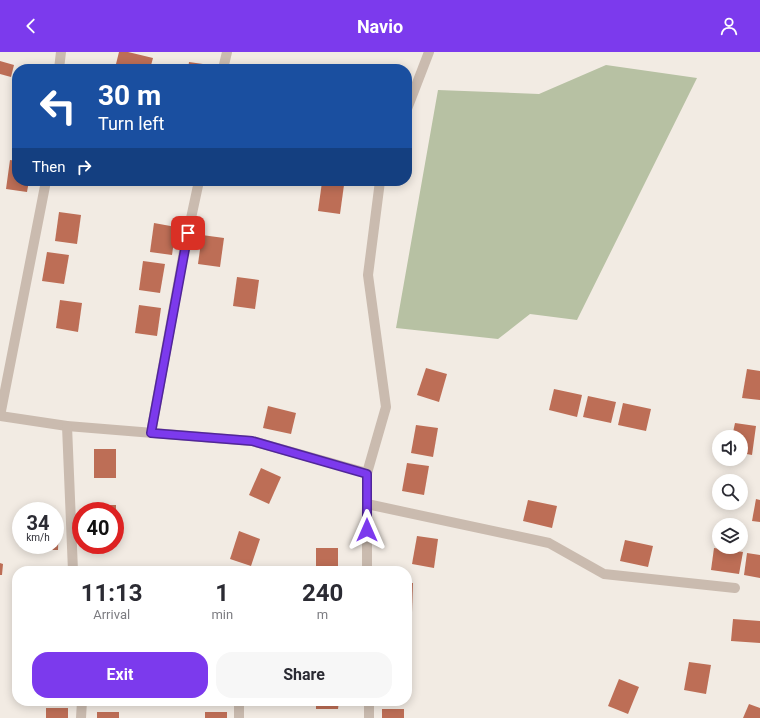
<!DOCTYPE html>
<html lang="en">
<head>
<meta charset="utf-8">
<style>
  :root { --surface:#fff; --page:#f7f7f7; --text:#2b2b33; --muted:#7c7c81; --accent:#7c3aed }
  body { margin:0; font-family:Roboto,sans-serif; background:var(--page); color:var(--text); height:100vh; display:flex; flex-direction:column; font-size:15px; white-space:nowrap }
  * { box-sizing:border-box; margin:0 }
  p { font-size:13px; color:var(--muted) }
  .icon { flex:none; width:22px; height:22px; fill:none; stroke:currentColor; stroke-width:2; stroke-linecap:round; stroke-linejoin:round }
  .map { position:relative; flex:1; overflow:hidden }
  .drawer { position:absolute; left:12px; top:514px; width:400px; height:140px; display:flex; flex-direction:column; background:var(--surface); border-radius:16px; box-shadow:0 2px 10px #0003 }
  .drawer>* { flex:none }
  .banner { position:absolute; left:12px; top:12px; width:400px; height:122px; border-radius:16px; box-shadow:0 2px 10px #0003; background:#1a4fa0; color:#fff; overflow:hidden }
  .fabs { position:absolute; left:712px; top:378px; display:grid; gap:8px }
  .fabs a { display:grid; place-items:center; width:36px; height:36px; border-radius:50%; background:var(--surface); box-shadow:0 2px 10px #0003; font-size:20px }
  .speed { position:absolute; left:12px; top:450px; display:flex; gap:8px; font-size:20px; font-weight:700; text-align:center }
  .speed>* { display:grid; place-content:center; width:52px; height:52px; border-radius:50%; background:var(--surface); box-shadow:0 2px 10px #0003; line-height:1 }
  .speed small { font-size:10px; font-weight:400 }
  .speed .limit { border:6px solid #d22; background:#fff; color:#111 }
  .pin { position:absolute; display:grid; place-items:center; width:34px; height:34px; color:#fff; margin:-17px; border-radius:8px; box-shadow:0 2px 6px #0006 }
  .me { position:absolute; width:44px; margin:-22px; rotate:0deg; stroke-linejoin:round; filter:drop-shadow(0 0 3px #0008) }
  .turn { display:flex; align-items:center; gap:14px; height:84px; padding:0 20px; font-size:18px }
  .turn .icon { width:52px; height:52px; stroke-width:2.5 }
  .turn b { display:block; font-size:28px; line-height:34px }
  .then { display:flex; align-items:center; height:38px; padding:0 20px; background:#0003; gap:8px; font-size:15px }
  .eta { display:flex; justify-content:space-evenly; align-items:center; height:68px; text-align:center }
  .eta b { font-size:24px; font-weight:700; line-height:28px }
  .button { display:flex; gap:8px; margin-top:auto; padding:8px 20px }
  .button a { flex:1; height:46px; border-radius:16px; background:var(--accent); color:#fff; font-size:16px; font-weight:700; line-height:46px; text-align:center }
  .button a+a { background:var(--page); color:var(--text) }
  header { display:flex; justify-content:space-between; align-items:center; height:52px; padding:0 20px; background:var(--accent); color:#fff; font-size:18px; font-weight:700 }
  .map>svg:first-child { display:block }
</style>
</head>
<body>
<header><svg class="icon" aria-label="back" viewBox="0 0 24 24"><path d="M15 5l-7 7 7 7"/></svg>Navio<svg class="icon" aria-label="person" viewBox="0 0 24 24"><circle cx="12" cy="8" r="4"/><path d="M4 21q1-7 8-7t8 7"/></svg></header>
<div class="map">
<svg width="760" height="666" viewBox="0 0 760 666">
  <rect width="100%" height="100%" fill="#f2ebe3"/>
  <path fill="#b7c1a3" d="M606,13L697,26L577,268L530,262L498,287L396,276L438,38L539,42Z"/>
  <g fill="#bd6e56">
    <path d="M119,0H128L153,6L150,17H137L116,12Z"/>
    <path d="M0,9L14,13L11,25L0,22Z"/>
    <path d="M189,10L210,13V17H188Z"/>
    <path d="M10,108L17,109V129H29L27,140L6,137Z"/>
    <path d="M322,130L344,133L340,162L318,159Z"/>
    <path d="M59,160L81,163L77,192L55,189Z"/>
    <path d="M154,171L176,175L172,203L150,200Z"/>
    <path d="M202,183L224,186L220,215L198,212Z"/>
    <path d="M47,200L69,203L64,232L42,229Z"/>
    <path d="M143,209L165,212L160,241L139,238Z"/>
    <path d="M237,225L259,228L255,257L233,254Z"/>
    <path d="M60,248L82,251L78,280L56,276Z"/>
    <path d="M139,253L161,256L157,284L135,281Z"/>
    <path d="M426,316L447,322L439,350L417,343Z"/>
    <path d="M747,317L760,319V348L742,346Z"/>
    <path d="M554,337L582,343L577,365L549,358Z"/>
    <path d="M588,344L616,350L611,371L583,365Z"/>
    <path d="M623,351L651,357L646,379L618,373Z"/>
    <path d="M268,354L296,361L291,382L263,376Z"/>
    <path d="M735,371L756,374L752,403L741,401V385H732Z"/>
    <path d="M416,373L438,376L433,405L411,401Z"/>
    <rect x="94" y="397" width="22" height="29"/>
    <path d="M407,411L429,414L424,443L402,439Z"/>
    <path d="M261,416L281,425L269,452L249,443Z"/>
    <path d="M756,447L760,448V470L752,469Z"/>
    <path d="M528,448L557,454L552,476L523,469Z"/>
    <rect x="94" y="453" width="22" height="6"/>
    <path d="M55,469H59L58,498H36V493H55Z"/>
    <path d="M239,479L260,487L251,514L230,507Z"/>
    <path d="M417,484L438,487L434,516L412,512Z"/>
    <path d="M625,488L653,494L648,515L620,509Z"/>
    <rect x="316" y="496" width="22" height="23"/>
    <path d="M714,496L743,500L739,522L711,518Z"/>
    <path d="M747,501L760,503V526L744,523Z"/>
    <path d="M0,511L3,512L2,523H0Z"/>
    <path d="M407,531H413L412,560H407Z"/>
    <path d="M733,567L760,569V591L731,589Z"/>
    <path d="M689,610L711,613L706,642L684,638Z"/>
    <path d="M619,627L639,635L628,662L608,654Z"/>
    <path d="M202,649H223V651H201Z"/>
    <path d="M316,649H339L338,657H316Z"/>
    <path d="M749,652L760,656V666H743Z"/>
    <rect x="46" y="656" width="22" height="10"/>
    <rect x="382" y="657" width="22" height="9"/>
    <rect x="97" y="660" width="22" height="6"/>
    <rect x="205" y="660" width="22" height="6"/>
  </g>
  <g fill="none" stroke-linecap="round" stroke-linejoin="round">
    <g stroke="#cabbaf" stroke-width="10">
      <path d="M59,17L61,0"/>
      <path d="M223,17L227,0"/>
      <path d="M0,364L67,374L252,389L367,421"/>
      <path d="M0,364L46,129"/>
      <path d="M67,374L73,519"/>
      <path d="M151,381L185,194L199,129"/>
      <path d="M367,452L549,491L604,522L735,536"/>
      <path d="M239,649V666"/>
      <path d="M81,666L82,649"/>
    </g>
    <g stroke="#cabbaf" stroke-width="10">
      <path d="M407,57L429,0"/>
      <path d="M367,519V421L386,355L368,223L380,129"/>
      <path d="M369,649V666"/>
    </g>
  </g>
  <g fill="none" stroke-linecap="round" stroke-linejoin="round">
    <g stroke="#51269a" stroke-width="10">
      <path id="route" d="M188,181L151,381L252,389L367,422V478"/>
    </g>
    <use href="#route" stroke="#7c3aed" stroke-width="7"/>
  </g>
</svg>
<div class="fabs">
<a><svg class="icon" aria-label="sound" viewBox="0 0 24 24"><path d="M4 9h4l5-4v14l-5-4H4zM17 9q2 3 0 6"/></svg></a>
<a><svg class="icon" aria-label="search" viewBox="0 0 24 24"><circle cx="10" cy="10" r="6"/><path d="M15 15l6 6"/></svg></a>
<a><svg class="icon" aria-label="layers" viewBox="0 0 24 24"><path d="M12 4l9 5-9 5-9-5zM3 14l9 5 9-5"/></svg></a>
</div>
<div class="speed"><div>34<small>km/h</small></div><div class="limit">40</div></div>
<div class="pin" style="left:188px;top:181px;background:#d93025"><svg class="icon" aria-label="arrive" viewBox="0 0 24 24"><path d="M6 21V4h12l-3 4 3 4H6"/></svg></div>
<svg class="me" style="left:367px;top:478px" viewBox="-20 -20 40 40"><path d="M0-17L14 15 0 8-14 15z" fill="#7c3aed" stroke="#fff" stroke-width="4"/></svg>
<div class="banner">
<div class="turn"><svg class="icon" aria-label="left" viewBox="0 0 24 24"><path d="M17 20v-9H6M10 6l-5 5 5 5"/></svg><div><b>30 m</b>Turn left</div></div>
<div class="then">Then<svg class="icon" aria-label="right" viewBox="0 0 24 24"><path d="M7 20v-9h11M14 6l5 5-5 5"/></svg></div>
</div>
<section class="drawer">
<div class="eta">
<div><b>11:13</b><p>Arrival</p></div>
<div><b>1</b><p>min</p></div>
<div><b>240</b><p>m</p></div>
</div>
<div class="button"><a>Exit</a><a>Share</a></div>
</section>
</div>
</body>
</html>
